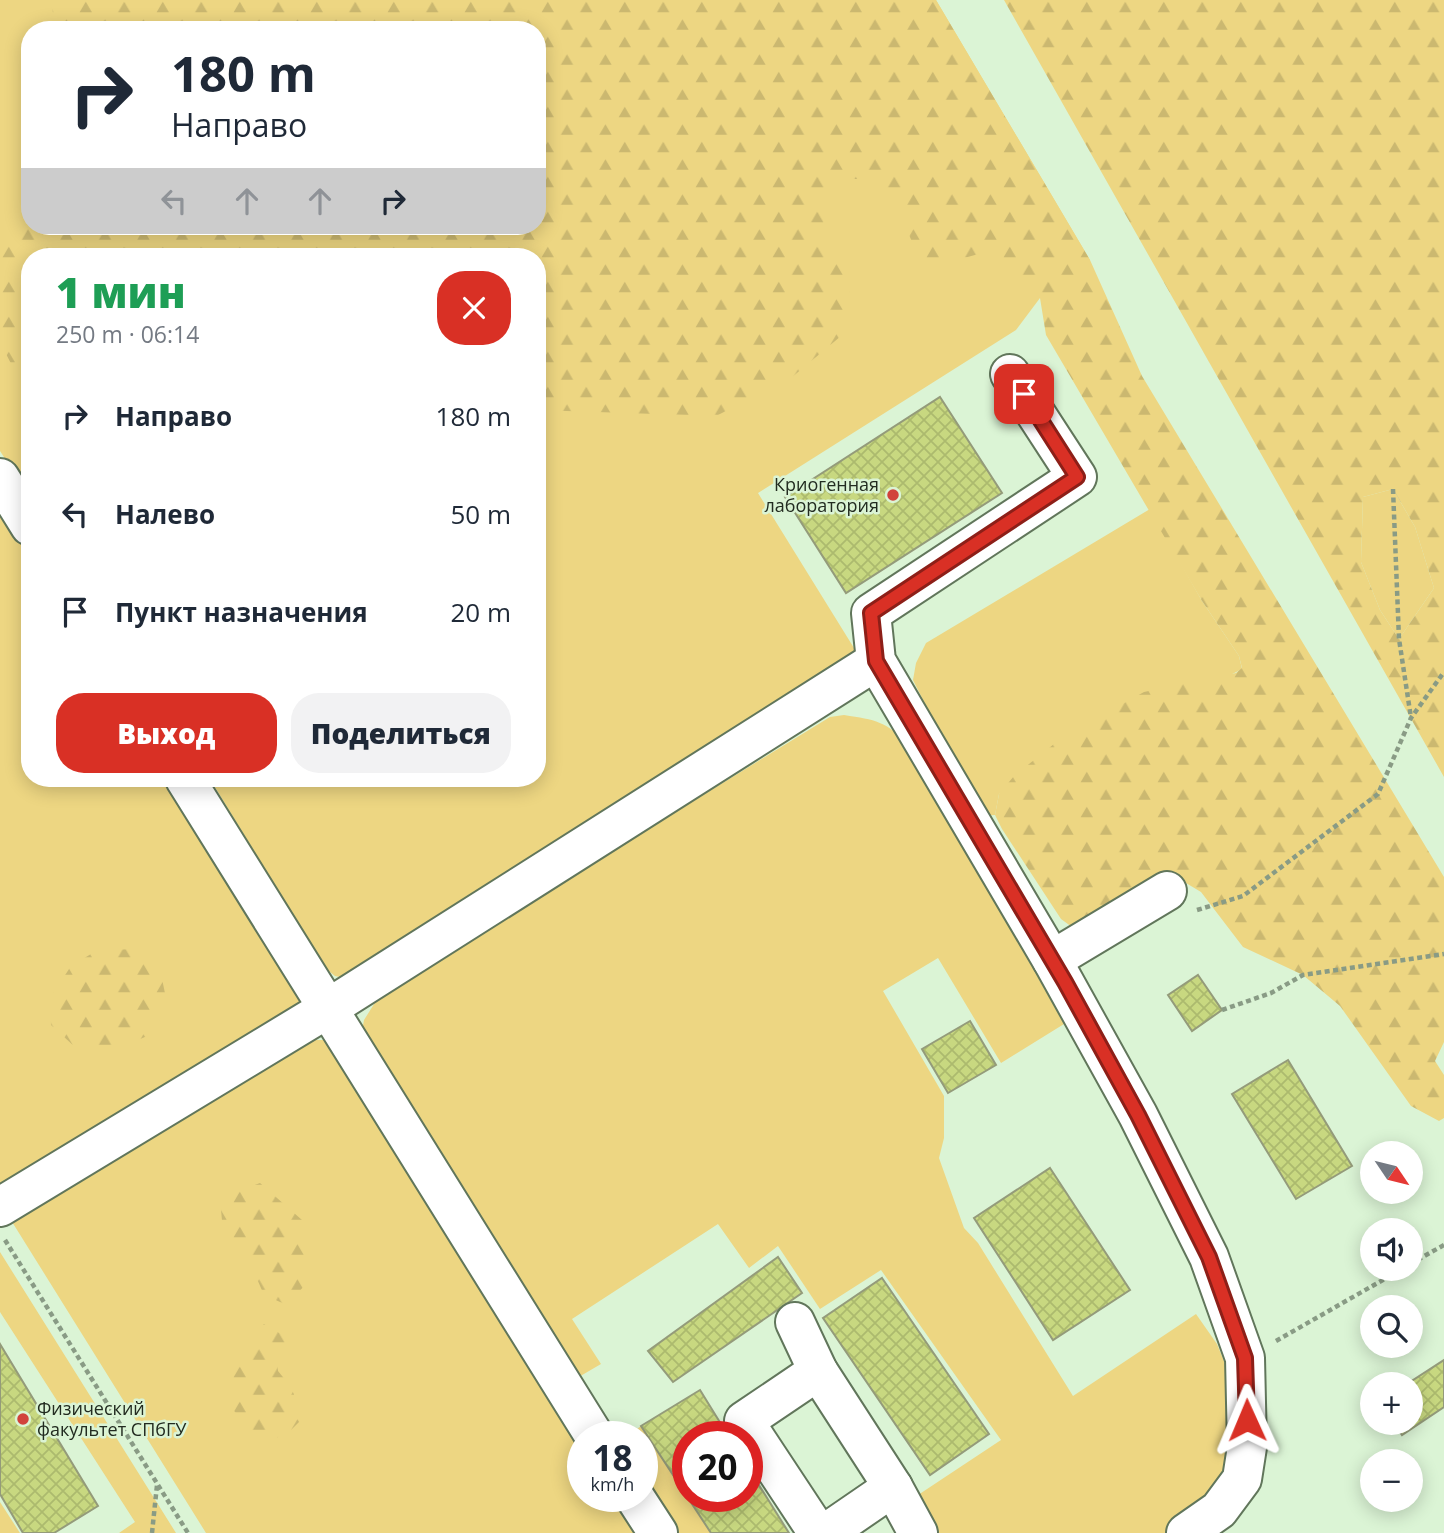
<!DOCTYPE html>
<html lang="ru">
<head>
<meta charset="utf-8">
<style>
  :root { --surface:#fff; --page:#f2f2f3; --text:#1f2937; --muted:#747a83; --accent:#d93025 }
  body { margin:0; font-family:"Open Sans",sans-serif; background:var(--page); color:var(--text); height:100vh; display:flex; flex-direction:column; font-size:26px; white-space:nowrap }
  * { box-sizing:border-box; margin:0 }
  p { font-size:23px; color:var(--muted) }
  .icon { flex:none; width:38px; height:38px; fill:none; stroke:currentColor; stroke-width:2; stroke-linecap:round; stroke-linejoin:round }
  .map { position:relative; flex:1; overflow:hidden }
  .panel { position:absolute; left:21px; top:248px; width:525px; height:539px; display:flex; flex-direction:column; background:var(--surface); border-radius:28px; box-shadow:0 4px 18px #0003 }
  .panel>* { flex:none }
  .top-card { position:absolute; left:21px; top:21px; width:525px; height:214px; border-radius:28px; box-shadow:0 4px 18px #0003; background:#fff; color:var(--text); overflow:hidden }
  .needle { width:46px; rotate:125deg }
  .buttons { position:absolute; left:1360px; top:1141px; display:grid; gap:14px }
  .buttons a { display:grid; place-items:center; width:63px; height:63px; border-radius:50%; background:var(--surface); box-shadow:0 4px 18px #0003; font-size:35px }
  .speed { position:absolute; left:567px; top:1421px; display:flex; gap:14px; font-size:35px; font-weight:700; text-align:center }
  .speed>* { display:grid; place-content:center; width:91px; height:91px; border-radius:50%; background:var(--surface); box-shadow:0 4px 18px #0003; line-height:1 }
  .speed small { font-size:18px; font-weight:400 }
  .speed .limit { border:10px solid #d22; background:#fff; color:#111 }
  .pin { position:absolute; display:grid; place-items:center; width:60px; height:60px; color:#fff; margin:-30px; border-radius:14px; box-shadow:0 4px 10px #0006 }
  .me { position:absolute; width:77px; margin:-38px; rotate:359deg; stroke-linejoin:round; filter:drop-shadow(0 0 5px #0008) }
  .turn { display:flex; align-items:center; gap:24px; height:147px; padding:0 35px; font-size:32px }
  .turn .icon { width:91px; height:91px; stroke-width:2.5 }
  .turn b { display:block; font-size:49px; line-height:60px }
  .lanes { display:flex; align-items:center; height:66px; padding:0 35px; background:#0003; justify-content:center; gap:35px; direction:ltr }
  .lanes .off { opacity:.35 }
  .round { display:grid; place-items:center; flex:none; width:74px; height:74px; border-radius:28px; background:var(--page) }
  .overview { display:flex; align-items:center; justify-content:space-between; height:119px; padding:0 35px }
  h1 { font-size:42px; font-weight:800; line-height:52px; color:#1e9e55 }
  .cta { display:flex; gap:14px; margin-top:auto; padding:14px 35px }
  .cta a { flex:1; height:80px; border-radius:28px; background:var(--accent); color:#fff; font-size:28px; font-weight:800; line-height:80px; text-align:center }
  .cta a+a { background:var(--page); color:var(--text) }
  ul { padding:0; list-style:none }
  li { display:flex; align-items:center; gap:21px; height:98px; padding:0 35px }
  li div { flex:1 }
  li b { display:block; font-size:26px }
  li em { font-style:normal }
  .map>svg:first-child { display:block }
</style>
</head>
<body>
<div class="map">
<svg width="1444" height="1533" viewBox="0 0 1444 1533">
  <defs>
    <pattern id="forest-firs" width="22" height="20" patternUnits="userSpaceOnUse" patternTransform="scale(1.75)"><rect width="22" height="20" fill="#edd682"/><path d="M5 1l3.5 6h-7zM16 11l3.5 6h-7z" fill="#cbb870"/></pattern>
    <pattern id="building-cross-hatch" width="8" height="8" patternUnits="userSpaceOnUse" patternTransform="scale(1.75)"><rect width="8" height="8" fill="#c8d880"/><path d="M0 0l8 8M0 8l8-8" fill="none" stroke="#acba6e"/></pattern>
  </defs>
  <rect width="100%" height="100%" fill="#dbf4d5"/>
  <g fill="#edd682" fill-rule="evenodd">
    <path d="M0,0H936L1090,260L1040,298L1016,330L758,493L854,648L859,663L350,979L335,976L325,968L210,779H537V257H30V497L0,451ZM30,30H537V226H30Z"/>
    <path d="M1393,489L1415,527L1434,588L1399,639L1380,610L1361,562L1363,497Z"/>
    <path d="M0,499L30,547V779H174L297,977L299,1003L294,1014L0,1195Z"/>
    <path d="M1150,509L1202,601L1239,656L1242,669L999,794L995,815L981,816L913,680L916,663L926,643Z"/>
    <path d="M844,715C876,720 886,721 909,745L1064,1024L1001,1063L938,958L883,991L944,1096V1138L939,1158L964,1228L978,1243L1073,1396L1196,1314L1217,1344L1232,1381L1230,1454L1213,1493L1189,1519L1166,1533H936L915,1497L1001,1440L881,1270L820,1309L778,1246L749,1268L718,1224L572,1319L601,1364L577,1378L362,1031L364,1020L381,993L830,717Z"/>
    <path d="M303,1040H324L340,1048L583,1440V1496H618L640,1533H206L9,1217Z"/>
    <path d="M0,1252L176,1533H119L135,1522L0,1312Z"/>
    <path d="M641,1426L711,1533H672L642,1488V1437H627Z"/>
    <path d="M0,1502L20,1533H0Z"/>
  </g>
  <g fill="url(#forest-firs)" fill-rule="evenodd">
    <path d="M50,0H936L1090,260L1142,376L1444,877V1042L1435,1061L1444,1075V1118L1439,1121L1411,1106L1340,1006L1303,975L1243,947L1201,892L1186,883L1167,878L1072,927L1061,919L1002,829L995,815L999,794L1014,776L1064,736L1144,692L1236,673L1242,668L1239,656L1202,601L1046,335L1040,298L1014,268L989,251L950,262L920,261L892,194L875,179H840L822,207L825,236L852,278L841,336L791,378L716,416L537,410V257H30V401L0,342V256L30,209V226H537V30H57Z"/>
    <path d="M1004,0H1444V777ZM1393,489L1415,527L1434,588L1399,639L1380,610L1361,562L1363,497Z"/>
    <path d="M132,949L161,974L167,1003L160,1020L147,1036L118,1049L75,1047L51,1025L50,998L71,966L96,951Z"/>
    <path d="M260,1183L302,1220L306,1250L305,1285L287,1305L264,1295L251,1265L223,1232L220,1198Z"/>
    <path d="M264,1324L283,1335L288,1353L277,1360L278,1371L291,1387L303,1418L287,1434L267,1441L247,1427L231,1407L229,1369L241,1350Z"/>
  </g>
  <g fill="url(#building-cross-hatch)" stroke="#949b7a" stroke-width="2">
    <path d="M940,397L1002,493L846,593L785,497Z"/>
    <path d="M1198,975L1222,1010L1192,1031L1168,995Z"/>
    <path d="M970,1021L996,1065L948,1093L922,1049Z"/>
    <path d="M1288,1060L1352,1166L1296,1199L1232,1094Z"/>
    <path d="M1050,1168L1130,1290L1053,1340L974,1218Z"/>
    <path d="M778,1257L802,1293L673,1382L648,1351Z"/>
    <path d="M882,1278L989,1434L930,1475L823,1318Z"/>
    <path d="M0,1344L98,1506L54,1533H23L0,1494Z"/>
    <path d="M1444,1360V1407L1402,1435L1394,1423H1410V1384H1407Z"/>
    <path d="M700,1390L729,1437H688V1496H747V1466L789,1533H711L641,1426Z"/>
  </g>
  <g fill="none" stroke-linecap="round" stroke-linejoin="round">
    <g stroke="#61765b" stroke-width="42">
      <g id="minor">
        <path d="M1010,374L1077,477L871,613L876,661L1052,960L1138,1115L1209,1257L1245,1358L1247,1447L1242,1479L1219,1510L1186,1533"/>
        <path d="M0,478L30,526"/>
        <path d="M185,779L595,1437"/>
        <path d="M1052,960L1167,891"/>
        <path d="M0,1207L327,1009L876,661"/>
        <path d="M795,1322L818,1371L893,1487L918,1533"/>
        <path d="M634,1496L658,1533"/>
        <path d="M818,1533L744,1421L818,1371"/>
        <path d="M826,1533L893,1487"/>
      </g>
    </g>
    <g stroke="#899b85" stroke-width="4.5" stroke-dasharray="5 3.5" stroke-linecap="butt">
      <path d="M1393,489L1399,639L1411,718"/>
      <path d="M1197,910L1243,896L1378,794L1411,718L1444,672"/>
      <path d="M1222,1010L1271,993L1303,975L1444,954"/>
      <path d="M5,1240L188,1533"/>
      <path d="M1410,1264L1444,1245"/>
      <path d="M1276,1341L1402,1269"/>
      <path d="M152,1533L157,1485"/>
    </g>
    <use href="#minor" stroke="#fff" stroke-width="38"/>
  </g>
  <g fill="none" stroke-linecap="round" stroke-linejoin="round">
    <g stroke="#8d1f18" stroke-width="18">
      <path id="route" d="M1024,394L1077,477L871,613L876,661L1065,982L1138,1115L1209,1257L1245,1358L1247,1420"/>
    </g>
    <use href="#route" stroke="#d93025" stroke-width="12"/>
  </g>
  <g fill="#d1423b" stroke="#dbf4d5" stroke-width="2.5">
    <circle cx="893" cy="495" r="7"/>
    <circle cx="23" cy="1419" r="7"/>
  </g>
  <g text-anchor="middle" stroke-width="5" stroke-linejoin="round" paint-order="stroke">
    <g font-size="18" fill="#222b20" stroke="#dbf4d5" text-anchor="end">
      <text x="879" y="491">Криогенная<tspan x="879" dy="21">лаборатория</tspan></text>
      <text x="37" y="1415" text-anchor="start">Физический<tspan x="37" dy="21">факультет СПбГУ</tspan></text>
    </g>
  </g>
</svg>
<div class="buttons">
<a><svg class="needle" viewBox="-14 -14 28 28"><path d="M0-13l5 13h-10z" fill="#e53935"/><path d="M0 13l5-13h-10z" fill="#747a83"/></svg></a>
<a><svg class="icon" aria-label="sound" viewBox="0 0 24 24"><path d="M4 9h4l5-4v14l-5-4H4zM17 9q2 3 0 6"/></svg></a>
<a><svg class="icon" aria-label="search" viewBox="0 0 24 24"><circle cx="10" cy="10" r="6"/><path d="M15 15l6 6"/></svg></a>
<a>+</a>
<a>−</a>
</div>
<div class="speed"><div>18<small>km/h</small></div><div class="limit">20</div></div>
<div class="pin" style="left:1024px;top:394px;background:#d93025"><svg class="icon" aria-label="arrive" viewBox="0 0 24 24"><path d="M6 21V4h12l-3 4 3 4H6"/></svg></div>
<svg class="me" style="left:1247px;top:1420px" viewBox="-20 -20 40 40"><path d="M0-17L14 15 0 8-14 15z" fill="#d93025" stroke="#fff" stroke-width="4"/></svg>
<div class="top-card">
<div class="turn"><svg class="icon" aria-label="right" viewBox="0 0 24 24"><path d="M7 20v-9h11M14 6l5 5-5 5"/></svg><div><b>180 m</b>Направо</div></div>
<div class="lanes"><svg class="icon off" aria-label="left" viewBox="0 0 24 24"><path d="M17 20v-9H6M10 6l-5 5 5 5"/></svg><svg class="icon off" aria-label="ahead" viewBox="0 0 24 24"><path d="M12 20V5M6 11l6-6 6 6"/></svg><svg class="icon off" aria-label="ahead" viewBox="0 0 24 24"><path d="M12 20V5M6 11l6-6 6 6"/></svg><svg class="icon" aria-label="right" viewBox="0 0 24 24"><path d="M7 20v-9h11M14 6l5 5-5 5"/></svg></div>
</div>
<section class="panel">
<div class="overview"><div><h1>1 мин</h1><p>250 m · 06:14</p></div><a class="round" style="background:#d93025;color:#fff"><svg class="icon" aria-label="close" viewBox="0 0 24 24"><path d="M6 6l12 12M18 6L6 18"/></svg></a></div>
<ul>
<li><svg class="icon" aria-label="right" viewBox="0 0 24 24"><path d="M7 20v-9h11M14 6l5 5-5 5"/></svg><div><b>Направо</b></div><em>180 m</em></li>
<li><svg class="icon" aria-label="left" viewBox="0 0 24 24"><path d="M17 20v-9H6M10 6l-5 5 5 5"/></svg><div><b>Налево</b></div><em>50 m</em></li>
<li><svg class="icon" aria-label="arrive" viewBox="0 0 24 24"><path d="M6 21V4h12l-3 4 3 4H6"/></svg><div><b>Пункт назначения</b></div><em>20 m</em></li>
</ul>
<div class="cta"><a>Выход</a><a>Поделиться</a></div>
</section>
</div>
</body>
</html>
